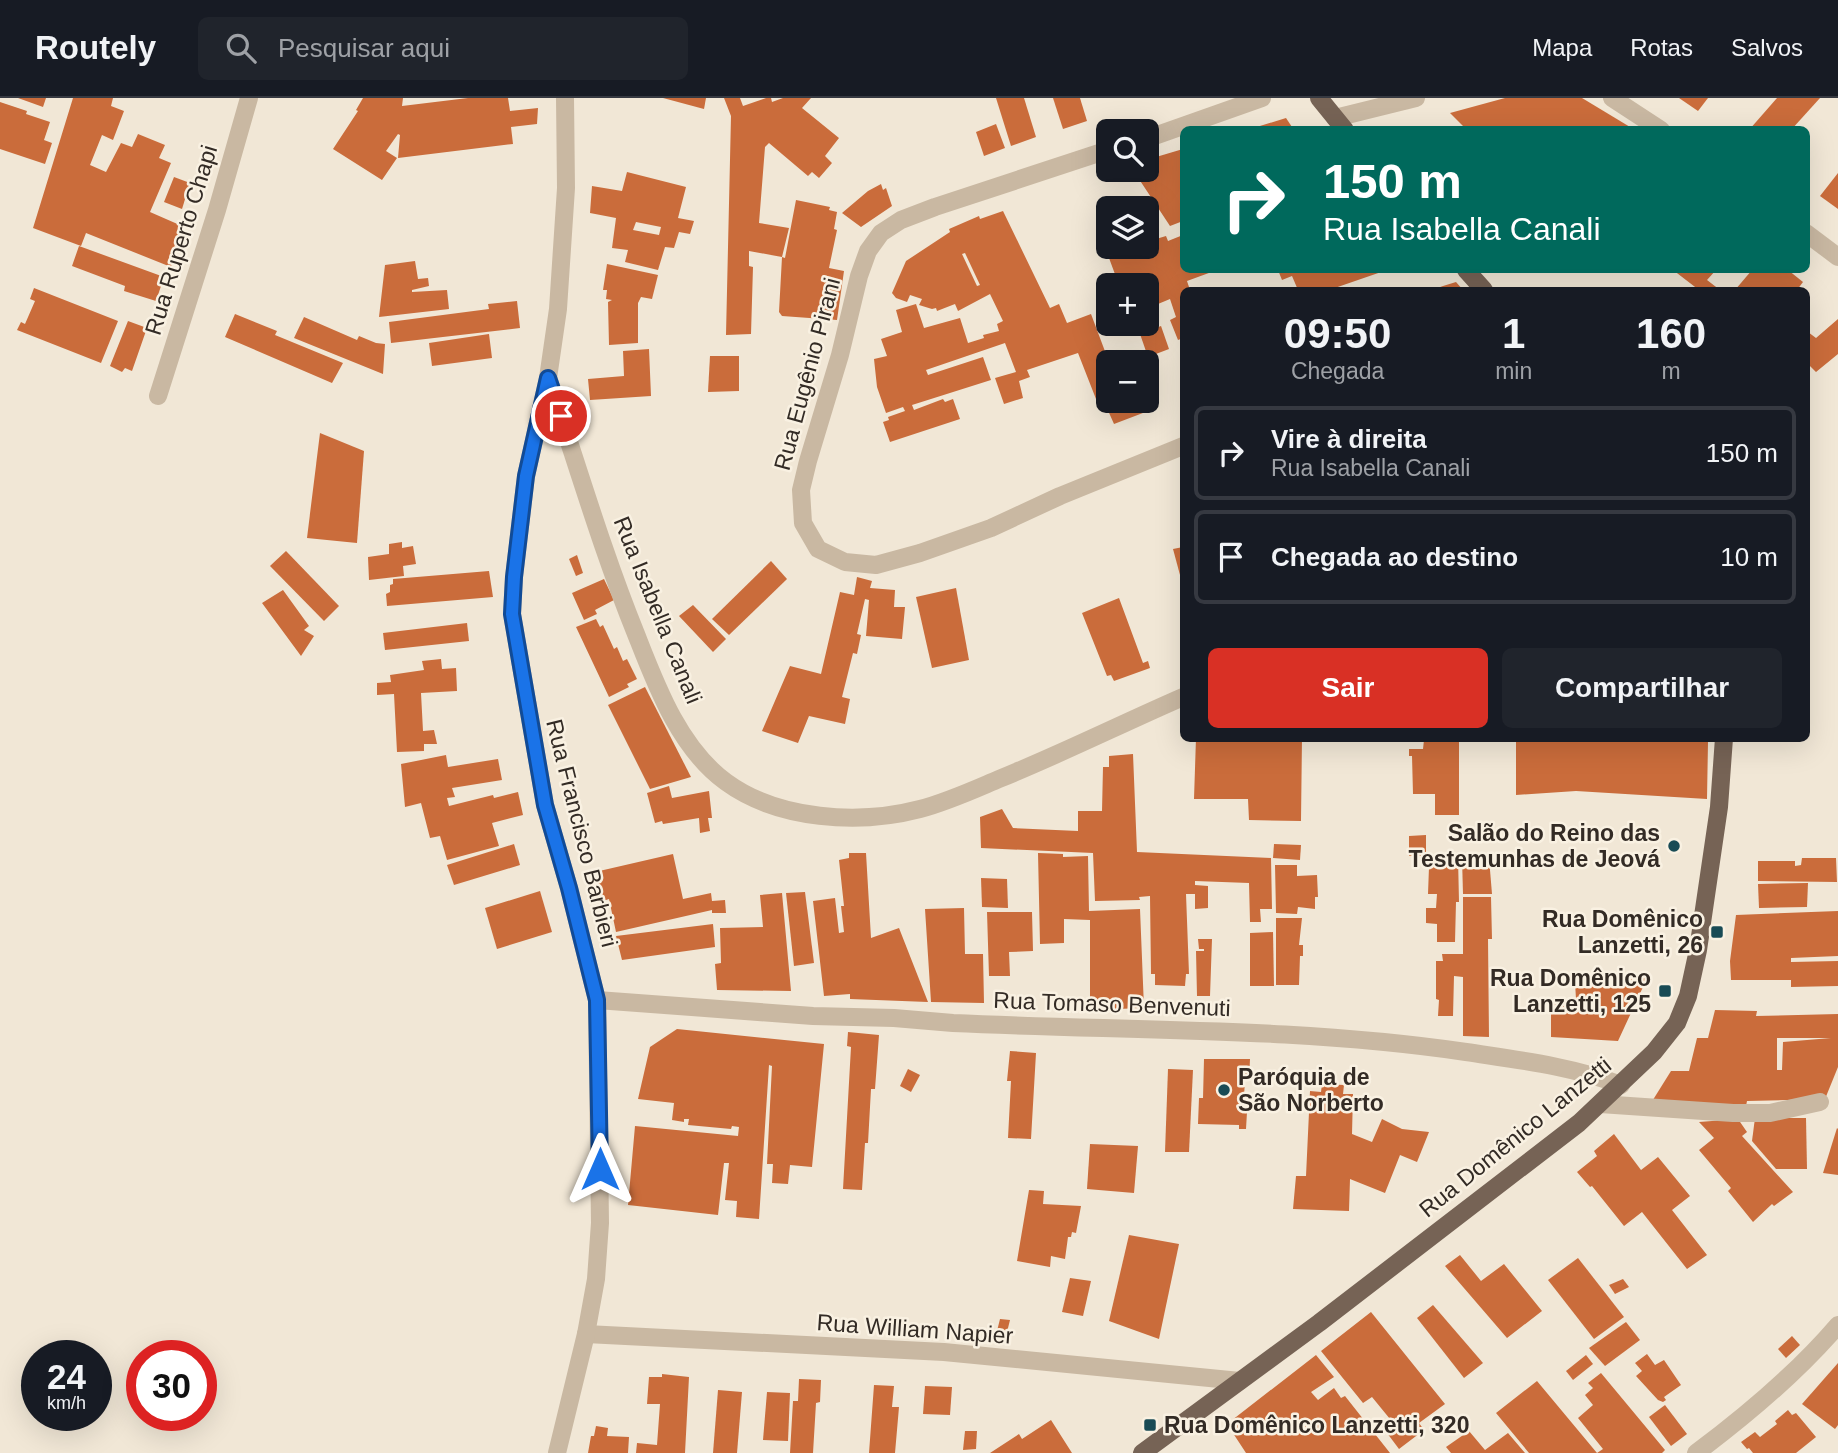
<!DOCTYPE html>
<html lang="pt">
<head>
<meta charset="utf-8">
<style>
  :root { --surface:#171b24; --page:#20242c; --text:#f1f3f6; --muted:#9ea1a6; --line:#363941; --accent:#d93025 }
  body { margin:0; font-family:Helvetica,sans-serif; background:var(--page); color:var(--text); height:100vh; display:flex; flex-direction:column; font-size:26px; white-space:nowrap }
  * { box-sizing:border-box; margin:0 }
  p { font-size:23px; color:var(--muted) }
  .icon { flex:none; width:38px; height:38px; fill:none; stroke:currentColor; stroke-width:2; stroke-linecap:round; stroke-linejoin:round }
  .map { position:relative; flex:1; overflow:hidden }
  .panel { position:absolute; left:1180px; top:189px; width:630px; height:455px; display:flex; flex-direction:column; background:var(--surface); border-radius:10px; box-shadow:0 7px 28px #0002 }
  .panel>* { flex:none }
  .hud { position:absolute; left:1180px; top:28px; width:630px; height:147px; border-radius:10px; box-shadow:0 7px 28px #0002; background:#00695c; color:#fff; overflow:hidden }
  .controls { position:absolute; left:1096px; top:21px; display:grid; gap:14px }
  .controls a { display:grid; place-items:center; width:63px; height:63px; border-radius:10px; background:var(--surface); box-shadow:0 7px 28px #0002; font-size:35px }
  .speed { position:absolute; left:21px; top:1242px; display:flex; gap:14px; font-size:35px; font-weight:700; text-align:center }
  .speed>* { display:grid; place-content:center; width:91px; height:91px; border-radius:50%; background:var(--surface); box-shadow:0 7px 28px #0002; line-height:1 }
  .speed small { font-size:18px; font-weight:400 }
  .speed .limit { border:10px solid #d22; background:#fff; color:#111 }
  .pin { position:absolute; display:grid; place-items:center; width:60px; height:60px; color:#fff; margin:-30px; border:4px solid #fff; border-radius:50%; box-shadow:0 2px 7px #0007 }
  .me { position:absolute; width:77px; margin:-38px; rotate:0deg; stroke-linejoin:round; filter:drop-shadow(0 0 5px #0008) }
  .turn { display:flex; align-items:center; gap:24px; height:147px; padding:0 28px; font-size:32px }
  .turn .icon { width:91px; height:91px; stroke-width:2.5 }
  .turn b { display:block; font-size:49px; line-height:60px }
  .eta { display:flex; justify-content:space-evenly; align-items:center; height:119px; text-align:center }
  .eta b { font-size:42px; font-weight:700; line-height:49px }
  .action { display:flex; gap:14px; margin-top:auto; padding:14px 28px }
  .action a { flex:1; height:80px; border-radius:10px; background:var(--accent); color:#fff; font-size:28px; font-weight:700; line-height:80px; text-align:center }
  .action a+a { background:var(--page); color:var(--text) }
  ul { padding:0; list-style:none }
  li { display:flex; align-items:center; gap:21px; height:94px; margin:0 14px 10px; padding:0 14px; border:4px solid var(--line); border-radius:10px }
  li div { flex:1 }
  li b { display:block; font-size:26px }
  li em { font-style:normal }
  header { display:flex; align-items:center; gap:42px; box-sizing:border-box; height:98px; padding:0 35px; background:var(--surface); border-bottom:2px solid var(--line) }
  header strong { font-size:33px }
  nav { display:flex; gap:38px; margin-inline-start:auto; font-size:24px }
  .search { width:490px; height:63px; background:var(--page); display:flex; align-items:center; gap:18px; box-sizing:border-box; padding:0 24px; border-radius:10px; color:var(--muted); font-size:26px }
  .map>svg:first-child { display:block }
</style>
</head>
<body>
<header>
<strong>Routely</strong>
<div class="search"><svg class="icon" aria-label="search" viewBox="0 0 24 24"><circle cx="10" cy="10" r="6"/><path d="M15 15l6 6"/></svg>Pesquisar aqui</div>
<nav><a>Mapa</a><a>Rotas</a><a>Salvos</a></nav>
</header>
<div class="map">
<svg width="1838" height="1355" viewBox="0 0 1838 1355">
  <rect width="100%" height="100%" fill="#f1e7d6"/>
  <g fill="#ca6c3b" fill-rule="evenodd">
    <path d="M18,0H46L43,9Z"/>
    <path d="M73,0H113L111,8L124,13L113,42L102,37L90,67L106,74L121,45L132,49L138,36L165,47L159,60L171,65L150,114L182,128L171,169L86,135L81,148L33,130Z"/>
    <path d="M363,0H403L402,8L468,0H508L510,13L538,10L537,26L511,29L513,46L398,60L400,37L398,36L386,53L397,60L382,82L333,51L358,13L356,12Z"/>
    <path d="M663,0H706L704,11Z"/>
    <path d="M724,0H740L743,8L766,0H771L772,4L783,0H811L802,10L839,40L825,58L832,65L819,80L812,74L808,78L769,45L765,49L759,125L789,130L782,159L749,153V168L753,169L751,236L726,237L731,18Z"/>
    <path d="M996,0H1024L1036,39L1011,48Z"/>
    <path d="M1053,0H1080L1087,23L1063,31Z"/>
    <path d="M1582,0L1635,32H1467L1450,15L1505,0Z"/>
    <path d="M1679,0H1708L1698,13Z"/>
    <path d="M1777,0H1820L1791,32H1749Z"/>
    <path d="M0,4L27,13L26,16L50,24L44,42L52,45L45,66L0,51Z"/>
    <path d="M1286,20L1294,32H1250V31Z"/>
    <path d="M996,26L1005,50L984,58L976,34Z"/>
    <path d="M1183,51V123L1170,128L1133,72H1146V62Z"/>
    <path d="M627,74L686,89L678,120L694,123L690,136L679,134L674,150L665,149L658,172L625,164L628,152L612,150L616,120L590,115L592,88L622,93ZM636,124L661,129L659,137L633,132Z"/>
    <path d="M1838,75V111L1820,98Z"/>
    <path d="M174,79L190,85L182,111L164,104Z"/>
    <path d="M881,86L883,92L886,90L892,108L861,129L842,115L868,93Z"/>
    <path d="M796,102L830,109L829,112L837,114L834,131L837,132L829,170L844,173L837,222L782,218L779,214L782,159L785,160Z"/>
    <path d="M1003,113L1050,210L1059,206L1067,225L1091,216L1109,264L1108,303H1146V285L1156,310L1114,326L1102,299L1096,301L1078,255L1027,272L1030,279L1019,283L1023,300L1004,306L995,280L1016,274L1005,245L926,272L928,277L983,259L991,282L912,307L914,312L943,301L945,304L953,301L960,321L890,344L883,324L889,322L888,319L905,313L903,309L886,315L877,289L874,261L887,258L881,241L902,234L896,212L916,206L924,230L960,220L968,245L984,240L983,237L999,233L997,226L1003,223L990,196L958,213L955,206L937,213L936,210L932,211L919,207L922,201L910,197L907,204L896,200L892,195L906,163L950,134L949,131L979,118L980,121ZM965,155L980,187L977,188L962,156Z"/>
    <path d="M1183,137V172H1217L1187,183L1190,192H1183V240L1178,242L1170,222L1176,219L1170,201L1146,211V187H1119L1109,160L1146,149V144L1166,138L1168,143Z"/>
    <path d="M79,148L164,179L156,203L124,193L125,188L72,168Z"/>
    <path d="M415,163L418,181L428,180L429,188L412,192V194L447,192L449,211L379,219L385,167Z"/>
    <path d="M607,166L658,177L652,201L641,199L638,205V245L609,247L608,204L612,202L606,201L607,192H603Z"/>
    <path d="M1278,172H1387L1329,192H1298L1292,178L1282,182Z"/>
    <path d="M1673,172H1716L1707,182L1720,192H1699Z"/>
    <path d="M1752,172H1788L1803,184L1797,192H1735Z"/>
    <path d="M1456,184L1463,192H1432L1443,188Z"/>
    <path d="M34,190L118,223L101,265L17,232L21,224L25,226L35,203L30,201Z"/>
    <path d="M517,203L520,230L391,245L389,224L489,211L488,206Z"/>
    <path d="M235,216L277,233L275,237L343,265L332,285L225,239Z"/>
    <path d="M304,219L357,242L359,238L376,245L385,246L383,276L294,240Z"/>
    <path d="M1838,221V256L1816,274L1806,264V235L1808,234L1816,240Z"/>
    <path d="M128,223L147,230L132,273L125,270L122,274L110,268Z"/>
    <path d="M1161,228L1169,251L1148,259L1140,236Z"/>
    <path d="M489,236L492,260L432,268L429,245Z"/>
    <path d="M649,251L651,298L590,302L588,281L624,278L623,253Z"/>
    <path d="M710,258H739V293L708,294Z"/>
    <path d="M320,335L364,353L357,445L307,440Z"/>
    <path d="M402,444V450L413,448L416,466L403,468L404,478L369,482L368,459L389,456V446Z"/>
    <path d="M1183,449V476L1180,477L1173,451Z"/>
    <path d="M286,453L339,508L324,523L270,468Z"/>
    <path d="M577,457L583,475L576,478L569,461Z"/>
    <path d="M771,463L787,481L729,537L712,521Z"/>
    <path d="M489,473L493,499L387,508L386,496L390,494V487L393,486V481Z"/>
    <path d="M857,479L872,483L870,490L895,492L894,509H905L902,541L866,538L869,502L865,501L857,536L861,537L857,556L853,555L842,599L850,601L845,626L809,618L798,645L762,633L790,568L821,576L840,494L854,497Z"/>
    <path d="M604,481L614,502L595,512L597,516L584,522L572,495Z"/>
    <path d="M956,490L969,562L932,570L916,499Z"/>
    <path d="M283,492L309,528L304,532L314,538L301,558L262,505Z"/>
    <path d="M1119,500L1143,565L1148,563L1150,570L1114,583L1111,577L1107,578L1082,515Z"/>
    <path d="M693,507L726,541L713,554L679,518Z"/>
    <path d="M596,521L600,529L603,527L614,551L617,549L623,563L627,561L637,581L627,586L629,589L609,599L576,529Z"/>
    <path d="M467,525L469,543L385,552L383,535Z"/>
    <path d="M441,561L442,571L456,570L457,593L421,595L423,633L434,632L437,646H424V653L397,654L394,596L377,597V585L391,584L390,577L424,572L422,563Z"/>
    <path d="M645,589L691,679L650,691L608,607Z"/>
    <path d="M1196,640H1302L1301,723L1249,722L1248,701H1194Z"/>
    <path d="M1433,640H1459V717H1435V696H1413L1412,658H1409V651H1423L1424,642L1433,643Z"/>
    <path d="M1516,641L1708,644L1707,701L1576,693L1516,697Z"/>
    <path d="M1133,656L1137,754L1271,760L1272,811H1260L1261,824H1250L1249,785L1195,783V787L1208,788V810L1195,811V796H1186L1189,876H1186L1185,888L1155,887V876H1151L1150,798L1139,799L1140,802L1095,803L1093,755L981,750L980,719L1002,711L1013,730L1078,733V713H1102L1103,669H1109V658Z"/>
    <path d="M446,657L448,669L498,661L502,682L452,690L455,699L447,700L449,708L493,697L494,700L518,694L523,717L492,725L499,748L447,762L440,738L430,740L421,705L405,709L401,666Z"/>
    <path d="M669,688L672,700L709,693L712,720H708L710,733L700,735L699,720L663,726L662,723L655,725L647,695Z"/>
    <path d="M1426,737V758H1409V738Z"/>
    <path d="M514,746L520,767L454,787L447,767Z"/>
    <path d="M1274,746L1301,747L1300,762L1273,760Z"/>
    <path d="M849,755H866L871,840L899,830L928,904L850,901V896L824,898L813,803L835,800L839,835L844,834L841,808H844L839,762L849,760Z"/>
    <path d="M1038,755L1063,756V759L1088,758L1089,813L1140,811L1144,910L1090,912V822L1064,821V845L1040,846Z"/>
    <path d="M673,756L683,801L711,795L712,803L725,802L726,815H712V812L616,834L609,801L603,803L595,774Z"/>
    <path d="M1437,759H1458L1459,804H1456L1455,844H1437V826L1426,825V810H1436L1437,796H1428L1429,769H1437Z"/>
    <path d="M1462,760H1489L1492,796H1463Z"/>
    <path d="M1802,760H1836L1837,784L1758,783V763H1795V768L1801,767Z"/>
    <path d="M1275,767H1297V778L1317,777L1318,799H1315V811L1298,809L1297,816L1276,815Z"/>
    <path d="M981,780L1007,781L1008,810L982,809Z"/>
    <path d="M1808,785L1807,809L1759,810L1758,786Z"/>
    <path d="M540,793L552,834L497,851L485,810Z"/>
    <path d="M805,794L814,865L794,868L786,795Z"/>
    <path d="M782,795L791,893L717,892L715,866L721,865L720,830L763,829L760,797Z"/>
    <path d="M1463,799H1491L1492,841H1488L1489,939L1463,938V879L1454,878L1453,918H1438L1439,902L1436,901V863H1443L1442,856H1463Z"/>
    <path d="M964,810L965,856H983L984,905L931,904L925,811Z"/>
    <path d="M1838,813V858L1791,860V864L1838,863V888L1791,889V882H1731L1730,863L1736,817Z"/>
    <path d="M987,814H1032L1033,853L1009,854L1010,878H989Z"/>
    <path d="M1276,820H1302L1299,847H1303V858H1300L1299,887H1276Z"/>
    <path d="M713,826L715,849L622,862L616,838Z"/>
    <path d="M1273,834L1274,888H1250V835Z"/>
    <path d="M1198,841H1212L1210,898H1197L1196,853H1204V851H1199Z"/>
    <path d="M1649,876L1618,943L1551,939V903L1576,901L1575,884Z"/>
    <path d="M1715,912L1757,913L1756,918L1838,916V969L1825,1001L1747,1003L1746,1008L1651,1005L1671,973H1689L1697,940H1708ZM1777,940H1831L1783,944L1782,972H1777Z"/>
    <path d="M677,931L824,946L812,1069L790,1067L788,1086L772,1085L773,1066H767L772,968L769,967L759,1121L736,1119L737,1103L725,1102L729,1065H724L718,1117L628,1107L635,1028L738,1038L739,1029L732,1028L731,1031L688,1027L689,1021H684V1024L672,1022L674,1005L638,1001L650,949Z"/>
    <path d="M848,934L879,937L875,991H871L868,1045H865L862,1092L843,1091L851,949L847,948Z"/>
    <path d="M1010,953L1036,955L1031,1041L1008,1040L1011,983H1007Z"/>
    <path d="M1204,961H1250L1249,983H1245L1243,1013L1247,1014L1246,1031H1239V1027L1198,1026L1199,1000H1203Z"/>
    <path d="M908,971L920,977L911,994L900,988Z"/>
    <path d="M1168,971L1193,972L1189,1054H1165Z"/>
    <path d="M1322,986L1344,987L1343,996H1353L1352,1036L1372,1044L1382,1021L1402,1031L1429,1034L1417,1064L1400,1057L1385,1095L1350,1081L1349,1113L1293,1111L1296,1078H1306L1310,993L1321,994Z"/>
    <path d="M1755,1020H1806L1807,1071H1776L1752,1043Z"/>
    <path d="M1738,1021L1747,1034L1742,1038L1793,1094L1774,1108L1772,1106L1753,1124L1728,1093L1731,1090L1699,1052L1714,1040L1699,1024Z"/>
    <path d="M1837,1030L1838,1031V1077L1823,1075Z"/>
    <path d="M1614,1036L1641,1072L1658,1059L1690,1098L1672,1112L1707,1157L1687,1171L1642,1114L1624,1128L1592,1088L1590,1089L1577,1074L1597,1058L1594,1053Z"/>
    <path d="M1090,1046L1138,1048L1134,1095L1087,1091Z"/>
    <path d="M1029,1092L1044,1093L1043,1106L1081,1108L1076,1135L1072,1134L1071,1139H1068L1065,1161L1051,1158L1050,1169L1017,1163Z"/>
    <path d="M1129,1137L1179,1146L1159,1241L1109,1223Z"/>
    <path d="M1460,1157L1481,1183L1504,1166L1542,1213L1507,1240L1445,1168Z"/>
    <path d="M1578,1160L1624,1219L1594,1241L1548,1182Z"/>
    <path d="M1070,1180L1091,1183L1083,1218L1062,1214Z"/>
    <path d="M1623,1181L1629,1189L1615,1196L1609,1187Z"/>
    <path d="M1433,1207L1483,1265L1464,1280L1417,1220Z"/>
    <path d="M1371,1214L1445,1306L1419,1325L1424,1332L1399,1351L1381,1327L1390,1321L1372,1299L1363,1305L1321,1253Z"/>
    <path d="M1000,1221L1010,1222L1007,1234L997,1233Z"/>
    <path d="M1626,1224L1640,1242L1605,1268L1589,1250Z"/>
    <path d="M1792,1238L1800,1247L1786,1260L1778,1251Z"/>
    <path d="M1647,1256L1655,1267L1664,1262L1681,1287L1664,1299L1666,1302L1663,1304L1658,1302L1636,1278L1642,1273L1635,1265Z"/>
    <path d="M1316,1257L1334,1279L1311,1294L1318,1302L1334,1290L1341,1300L1345,1298L1390,1355H1246L1227,1326Z"/>
    <path d="M1586,1257L1593,1266L1573,1282L1566,1273Z"/>
    <path d="M1838,1265V1327L1835,1331L1802,1306Z"/>
    <path d="M1601,1275L1665,1352L1662,1355H1529L1496,1315L1537,1283L1597,1355L1603,1351L1578,1320L1593,1307L1585,1297L1593,1290L1588,1285Z"/>
    <path d="M662,1276L689,1279L685,1355H636L637,1345L657,1347L660,1306H647L649,1279H662Z"/>
    <path d="M799,1281L821,1282L820,1304L816,1305L813,1355H790L793,1303H798Z"/>
    <path d="M874,1287L894,1288L892,1309H899L895,1355H869Z"/>
    <path d="M925,1288L952,1289L950,1317L923,1316Z"/>
    <path d="M718,1292L742,1294L737,1355H713Z"/>
    <path d="M767,1294L790,1295L788,1343L763,1342Z"/>
    <path d="M1665,1307L1687,1336L1671,1348L1649,1319Z"/>
    <path d="M1788,1312L1792,1317L1796,1315L1816,1339L1796,1355H1753L1749,1350L1747,1351L1741,1344L1755,1334L1760,1339L1777,1326L1775,1323Z"/>
    <path d="M1051,1322L1072,1355H990L1019,1336L1022,1341Z"/>
    <path d="M596,1328L608,1330L607,1338L629,1339L628,1355H588L591,1338H594Z"/>
    <path d="M965,1333H977L976,1351L963,1352Z"/>
    <path d="M1469,1333L1485,1352L1508,1335L1525,1355H1451L1446,1349Z"/>
  </g>
  <g fill="none" stroke-linecap="round" stroke-linejoin="round">
    <g stroke="#c9b8a2" stroke-width="18">
      <path d="M1612,0L1661,32"/>
      <path d="M1335,20L1416,0"/>
      <path d="M1146,41L1262,0"/>
      <path d="M1108,52L935,109L901,122L881,135L868,153L859,178L840,257L808,363L801,392L803,425L818,451L845,464L876,467L920,455L991,430L1060,398L1183,348"/>
      <path d="M1806,135L1838,159"/>
      <path d="M548,280C577,366 602,452 636,536C656,587 679,650 726,684C778,722 859,727 920,711C947,704 973,692 999,681C1061,656 1121,626 1183,599"/>
      <path d="M158,298L217,112L249,0"/>
      <path d="M597,902L813,918L894,920L953,925C1124,933 1296,929 1466,954C1518,962 1571,968 1621,987"/>
      <path d="M1600,1006L1733,1015H1770L1820,1004"/>
      <path d="M586,1236L944,1254L1240,1283"/>
      <path d="M557,1355L586,1236L596,1181L600,1125L597,902L569,790L545,707L512,516L514,479L526,378L548,280L558,211L566,90L565,0"/>
      <path d="M1696,1355C1747,1317 1796,1276 1838,1227"/>
    </g>
    <g stroke="#766355" stroke-width="18">
      <path d="M1319,0L1345,32"/>
      <path d="M1466,172L1484,192"/>
      <path d="M1142,1355L1319,1225L1579,1025L1654,954L1677,925L1688,898L1698,852L1719,709L1724,640"/>
    </g>
  </g>
  <g fill="none" stroke-linecap="round" stroke-linejoin="round">
    <g stroke="#114b97" stroke-width="18">
      <path id="route" d="M561,318L548,280L526,378L514,479L512,516L545,707L569,790L597,902L600,1071"/>
    </g>
    <use href="#route" stroke="#1a73e8" stroke-width="12"/>
  </g>
  <g fill="#194b55" stroke="#f9f1e2" stroke-width="2.5">
    <circle cx="1674" cy="748" r="7"/>
    <rect x="1710" y="827" width="14" height="14" rx="3.5"/>
    <rect x="1658" y="886" width="14" height="14" rx="3.5"/>
    <circle cx="1224" cy="992" r="7"/>
    <rect x="1143" y="1320" width="14" height="14" rx="3.5"/>
  </g>
  <g text-anchor="middle" stroke-width="5" stroke-linejoin="round" paint-order="stroke">
    <g font-size="23" fill="#332b25" stroke="#f9f1e2">
      <text transform="translate(181 142) rotate(-73)" y="8">Rua Ruperto Chapi</text>
      <text transform="translate(807 276) rotate(-75)" y="8">Rua Eugênio Pirani</text>
      <text transform="translate(658 512) rotate(68)" y="8">Rua Isabella Canali</text>
      <text transform="translate(582 735) rotate(76)" y="8">Rua Francisco Barbieri</text>
      <text transform="translate(1112 906) rotate(2)" y="8">Rua Tomaso Benvenuti</text>
      <text transform="translate(1515 1039) rotate(-39)" y="8">Rua Domênico Lanzetti</text>
      <text transform="translate(915 1231) rotate(4)" y="8">Rua William Napier</text>
    </g>
    <g font-size="23" font-weight="bold" fill="#332b25" stroke="#f9f1e2" text-anchor="end">
      <text x="1660" y="743">Salão do Reino das<tspan x="1660" dy="26">Testemunhas de Jeová</tspan></text>
      <text x="1703" y="829">Rua Domênico<tspan x="1703" dy="26">Lanzetti, 26</tspan></text>
      <text x="1651" y="888">Rua Domênico<tspan x="1651" dy="26">Lanzetti, 125</tspan></text>
      <text x="1238" y="987" text-anchor="start">Paróquia de<tspan x="1238" dy="26">São Norberto</tspan></text>
      <text x="1164" y="1335" text-anchor="start">Rua Domênico Lanzetti, 320</text>
    </g>
  </g>
</svg>
<div class="controls">
<a><svg class="icon" aria-label="search" viewBox="0 0 24 24"><circle cx="10" cy="10" r="6"/><path d="M15 15l6 6"/></svg></a>
<a><svg class="icon" aria-label="layers" viewBox="0 0 24 24"><path d="M12 4l9 5-9 5-9-5zM3 14l9 5 9-5"/></svg></a>
<a>+</a>
<a>−</a>
</div>
<div class="speed"><div>24<small>km/h</small></div><div class="limit">30</div></div>
<div class="pin" style="left:561px;top:318px;background:#d93025"><svg class="icon" aria-label="arrive" viewBox="0 0 24 24"><path d="M6 21V4h12l-3 4 3 4H6"/></svg></div>
<svg class="me" style="left:600px;top:1071px" viewBox="-20 -20 40 40"><path d="M0-17L14 15 0 8-14 15z" fill="#1a73e8" stroke="#fff" stroke-width="4"/></svg>
<div class="hud">
<div class="turn"><svg class="icon" aria-label="right" viewBox="0 0 24 24"><path d="M7 20v-9h11M14 6l5 5-5 5"/></svg><div><b>150 m</b>Rua Isabella Canali</div></div>
</div>
<section class="panel">
<div class="eta">
<div><b>09:50</b><p>Chegada</p></div>
<div><b>1</b><p>min</p></div>
<div><b>160</b><p>m</p></div>
</div>
<ul>
<li><svg class="icon" aria-label="right" viewBox="0 0 24 24"><path d="M7 20v-9h11M14 6l5 5-5 5"/></svg><div><b>Vire à direita</b><p>Rua Isabella Canali</p></div><em>150 m</em></li>
<li><svg class="icon" aria-label="arrive" viewBox="0 0 24 24"><path d="M6 21V4h12l-3 4 3 4H6"/></svg><div><b>Chegada ao destino</b></div><em>10 m</em></li>
</ul>
<div class="action"><a>Sair</a><a>Compartilhar</a></div>
</section>
</div>
</body>
</html>
